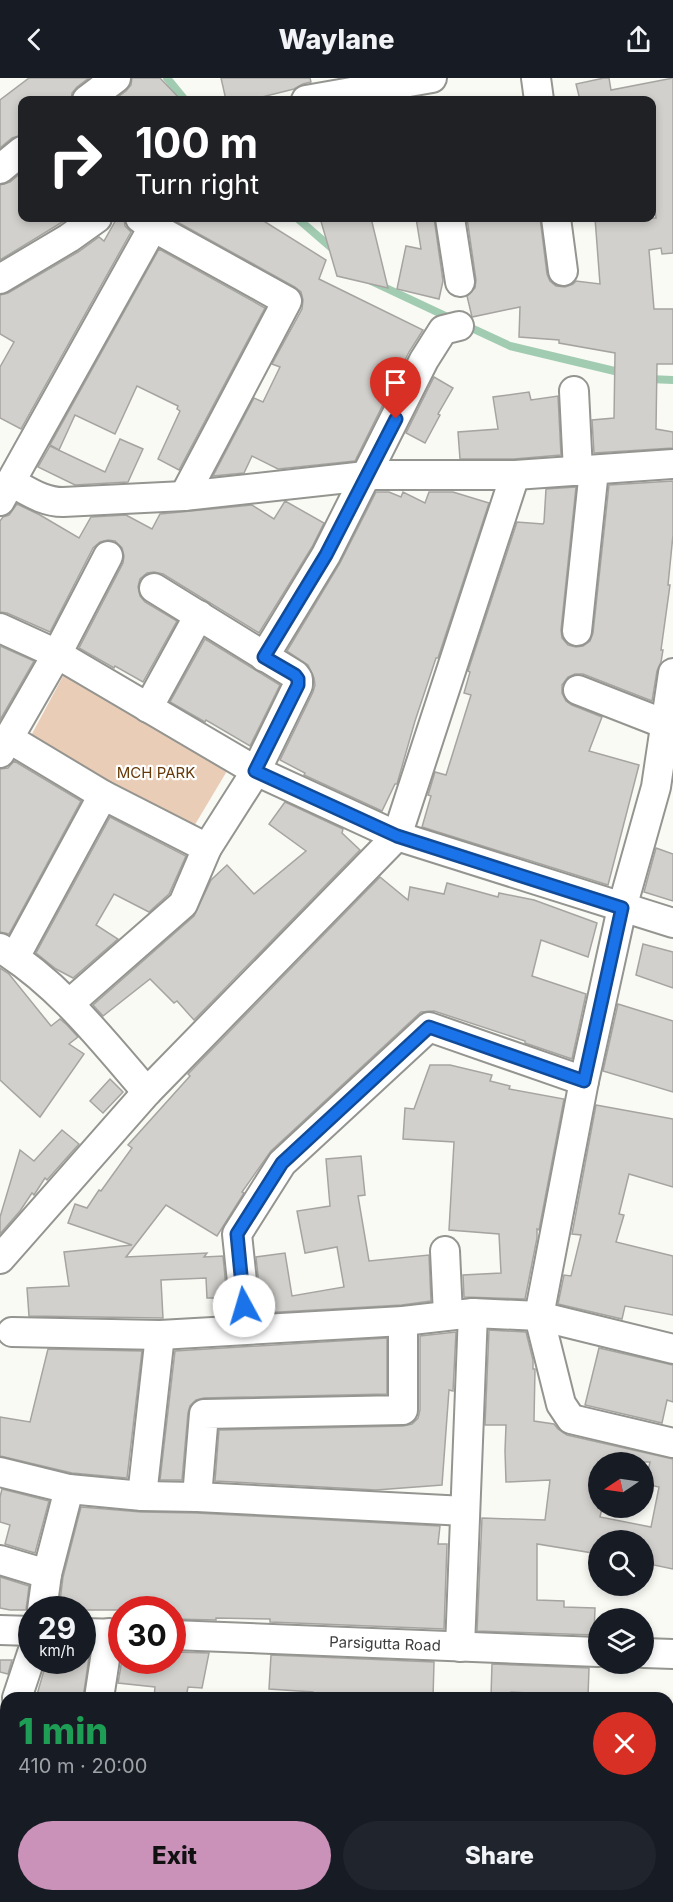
<!DOCTYPE html>
<html lang="en">
<head>
<meta charset="utf-8">
<style>
  :root { --surface:#171b24; --page:#20242c; --text:#f1f3f6; --muted:#9ea1a6; --accent:#ca92b9 }
  body { margin:0; font-family:Inter,sans-serif; background:var(--page); color:var(--text); height:100vh; display:flex; flex-direction:column; font-size:22px; white-space:nowrap }
  * { box-sizing:border-box; margin:0 }
  p { font-size:20px; color:var(--muted) }
  .icon { flex:none; width:33px; height:33px; fill:none; stroke:currentColor; stroke-width:2; stroke-linecap:round; stroke-linejoin:round }
  .map { position:relative; flex:1; overflow:hidden }
  .side { position:absolute; left:0px; top:1614px; width:674px; height:210px; display:flex; flex-direction:column; background:var(--surface); border-radius:18px 18px 0 0; box-shadow:0 3px 9px #0003 }
  .side>* { flex:none }
  .top-card { position:absolute; left:18px; top:18px; width:638px; height:126px; border-radius:12px; box-shadow:0 3px 9px #0003; background:#202124; color:#fff; overflow:hidden }
  .needle { width:39px; rotate:257deg }
  .controls { position:absolute; left:588px; top:1374px; display:grid; gap:12px }
  .controls a { display:grid; place-items:center; width:66px; height:66px; border-radius:50%; background:var(--surface); box-shadow:0 3px 9px #0003; font-size:30px }
  .speed { position:absolute; left:18px; top:1518px; display:flex; gap:12px; font-size:30px; font-weight:700; text-align:center }
  .speed>* { display:grid; place-content:center; width:78px; height:78px; border-radius:50%; background:var(--surface); box-shadow:0 3px 9px #0003; line-height:1 }
  .speed small { font-size:15px; font-weight:400 }
  .speed .limit { border:9px solid #d22; background:#fff; color:#111 }
  .pin { position:absolute; display:grid; place-items:center; width:51px; height:51px; color:#fff; margin:-62px -26px; border-radius:50% 50% 50% 0; rotate:-45deg; box-shadow:0 0 6px #0007 }
  .pin .icon { rotate:45deg }
  .me { position:absolute; width:66px; margin:-33px; rotate:354deg; stroke-linejoin:round; filter:drop-shadow(0 0 4px #0008) }
  .turn { display:flex; align-items:center; gap:21px; height:126px; padding:0 18px; font-size:27px }
  .turn .icon { width:78px; height:78px; stroke-width:2.5 }
  .turn b { display:block; font-size:42px; line-height:51px }
  .round { display:grid; place-items:center; flex:none; width:63px; height:63px; border-radius:32px; background:var(--page) }
  .head { display:flex; align-items:center; justify-content:space-between; height:102px; padding:0 18px }
  h1 { font-size:36px; font-weight:800; line-height:45px; color:#1e9e55 }
  .action { display:flex; gap:12px; margin-top:auto; padding:12px 18px }
  .action a { flex:1; height:69px; border-radius:36px; background:var(--accent); color:#111; font-size:24px; font-weight:800; line-height:69px; text-align:center }
  .action a+a { background:var(--page); color:var(--text) }
  header { display:flex; justify-content:space-between; align-items:center; height:78px; padding:0 18px; background:var(--surface); font-size:27px; font-weight:800 }
  .map>svg:first-child { display:block }
</style>
</head>
<body>
<header><svg class="icon" aria-label="back" viewBox="0 0 24 24"><path d="M15 5l-7 7 7 7"/></svg>Waylane<svg class="icon" aria-label="share" viewBox="0 0 24 24"><path d="M12 15V3M7 8l5-5 5 5M5 13v7h14v-7"/></svg></header>
<div class="map">
<svg width="673" height="1824" viewBox="0 0 673 1824">
  <rect width="100%" height="100%" fill="#fafaf5"/>
  <path fill="#eacdb7" d="M69,587L230,688L184,765L26,667Z"/>
  <g fill="none" stroke-linecap="round" stroke-linejoin="round">
    <g stroke="#a2ccb2" stroke-width="8">
      <path d="M167,0L185,22"/>
      <path d="M297,140L334,172"/>
      <path d="M371,203L452,241"/>
      <path d="M465,247L510,268L623,295"/>
      <path d="M649,301L673,302"/>
    </g>
  </g>
  <g fill="#d2d0cc" stroke="#a6a4a0" stroke-width="1.5" fill-rule="evenodd">
    <path d="M29,0H89L77,9L72,15L71,22H22V57L12,60L0,70V22Z"/>
    <path d="M132,0H160L181,22H114L126,13L131,7Z"/>
    <path d="M221,0H310L311,4L303,6L294,11L250,22H226Z"/>
    <path d="M604,0H609L611,12L673,0V175L662,176L661,170L649,172L654,231H673V286H657L656,351L673,354V370L594,375L592,342L614,340L615,275L559,265V262L519,259L520,229L472,239L467,218L475,210L476,202L467,140H540L547,196L550,203L556,208L565,209L573,206L576,203L600,206L595,140H656L651,107V22H580L576,6Z"/>
    <path d="M22,94V140H69L0,182V107L10,104Z"/>
    <path d="M117,140H124L125,148L131,154L21,351L0,340V289L14,264L0,256V217L8,215L78,174L99,159L104,163Z"/>
    <path d="M170,140H259L326,182L319,201L423,252L409,274L355,383L278,391L252,378L244,395L213,398L254,320L263,324L280,289L272,286L302,231L303,222L301,214L295,209Z"/>
    <path d="M320,140H371L388,210L337,198Z"/>
    <path d="M416,140H434L443,203L439,221L397,211L406,168L421,171Z"/>
    <path d="M159,171L265,230L179,392L158,381L180,333L177,331L178,328L137,308L115,356L75,337L59,372L50,367Z"/>
    <path d="M434,299L453,310L438,336L440,337L425,365L406,355Z"/>
    <path d="M529,314L531,322L558,318L561,377L514,381H460L458,354L498,351L493,319Z"/>
    <path d="M120,361L143,371L128,404L75,407L38,389L50,368L105,394Z"/>
    <path d="M673,403V457L668,507H670L661,572H663L661,584L657,593L652,623L583,596H575L568,599L562,607V615L566,623L572,627L602,639L589,673L639,687L608,807L422,749L431,718L428,717L435,694L446,697L471,617L464,615L470,594L468,593L517,444L543,446L544,444L546,411L576,409L561,552L562,560L568,567L576,569L583,568L590,563L593,555L609,407Z"/>
    <path d="M376,414H389L401,419L403,414L425,425L429,414H453L489,425L438,580H436L415,643L397,706H395L382,733L304,697L305,695L280,682L313,614L315,607L314,600L308,587L287,573L340,485Z"/>
    <path d="M285,423L324,445L312,469L259,555L163,496L154,494L147,495L140,501L138,509L140,518L145,524L177,543L143,604L115,588L114,590L79,570L123,485L124,478L122,470L115,463L108,462L100,464L93,470L50,554L7,535L0,534V443L3,439L9,437L17,426L40,437L79,460L91,439L126,437L152,451L160,436L252,427L274,441Z"/>
    <path d="M205,561L280,607L250,668L206,642L205,644L170,624Z"/>
    <path d="M0,568L34,583L0,642Z"/>
    <path d="M14,683L81,723L9,856L0,854V691L8,690Z"/>
    <path d="M285,724L343,751L342,755L360,772L194,942L177,923L174,925L150,901L103,938L93,927L194,838L211,802L227,787L254,816L306,773L269,746Z"/>
    <path d="M110,739L186,778L169,816L149,834L114,816L96,847L118,861L73,900L56,891L36,875Z"/>
    <path d="M656,770L673,776V823L644,814Z"/>
    <path d="M380,799L408,822L410,809L444,816L447,805L498,819L499,815L534,822L597,845L588,879L541,862L532,898L586,916L572,981L525,965V963L434,933L421,934L271,1073L242,1114L244,1115L217,1158L166,1127L126,1179L207,1175L204,1179L223,1178L227,1220H207L206,1200L161,1202L163,1240L29,1238L27,1210L69,1208L64,1174L132,1167L68,1145L75,1126L87,1130L99,1112L101,1113L132,1070L128,1067L190,998L188,996Z"/>
    <path d="M643,866L673,874V910L636,897Z"/>
    <path d="M0,890L9,896L51,948L60,941L67,947L78,959L69,966L84,976L40,1039L0,1002Z"/>
    <path d="M618,926L673,943V1014L603,993Z"/>
    <path d="M430,987H450L492,997L490,1003L510,1008L509,1011L564,1021L539,1152L537,1151V1160L525,1221L464,1219L463,1197L501,1195L499,1156L449,1152L454,1064L403,1061L405,1030L414,1031Z"/>
    <path d="M110,1001L123,1014L103,1035L90,1023Z"/>
    <path d="M596,1027L673,1041V1109L629,1096L619,1136L624,1137L616,1164L673,1178V1237L625,1228L622,1241L558,1226L564,1197L571,1198L581,1157L572,1156Z"/>
    <path d="M62,1052L79,1066L47,1102L45,1100L34,1117L32,1115L20,1133L0,1156V1139L20,1072L34,1083Z"/>
    <path d="M361,1078L365,1117L358,1118L369,1183L429,1177L431,1223L402,1227L262,1235L256,1179L285,1175L292,1218L344,1209L337,1169L305,1175L297,1133L330,1128L326,1081Z"/>
    <path d="M489,1252L526,1254L533,1282V1291H535L534,1343L554,1346L558,1351L567,1357L673,1381V1491L644,1485V1462H598V1473L593,1472V1475L537,1466V1522L564,1523V1529L595,1530L594,1557L477,1553L482,1440L545,1442L550,1402L506,1404L505,1373L506,1347H485ZM598,1384H650L645,1406L659,1409L651,1449L600,1439L602,1430H598Z"/>
    <path d="M456,1254L453,1313L449,1312L442,1407L376,1412L215,1403L219,1352L403,1348L412,1346L418,1340L420,1332V1258Z"/>
    <path d="M387,1260V1316L204,1320L196,1322L190,1328L188,1335L182,1402H160L175,1273Z"/>
    <path d="M599,1270L673,1287V1324L667,1322L662,1345L585,1327Z"/>
    <path d="M48,1271L142,1273L127,1400L72,1395L0,1378V1339L30,1344Z"/>
    <path d="M2,1411L49,1423L35,1475L5,1466L10,1447L0,1444V1419Z"/>
    <path d="M81,1429L141,1434L196,1435L440,1448L438,1466H447L444,1551L270,1544V1541L216,1540V1542L172,1541V1532H59L63,1499Z"/>
    <path d="M0,1499L29,1508L26,1532H10L0,1530Z"/>
    <path d="M82,1572H90L83,1620H36L47,1582H82Z"/>
    <path d="M172,1574L209,1575L202,1610L188,1609L186,1620H154L155,1609L118,1605L122,1582H172Z"/>
    <path d="M271,1577L434,1584L433,1620H313V1614L269,1611Z"/>
    <path d="M0,1582H12L8,1596L0,1594Z"/>
    <path d="M492,1586L589,1590L588,1618L511,1614V1620L491,1618Z"/>
  </g>
  <g fill="none" stroke-linecap="round" stroke-linejoin="round">
    <g stroke="#949590" stroke-width="32">
      <g id="minor">
        <path d="M536,0L539,22"/>
        <path d="M87,22L116,0"/>
        <path d="M306,22L432,0"/>
        <path d="M0,91L22,73"/>
        <path d="M140,140L153,149L287,223L184,418"/>
        <path d="M450,140L460,204"/>
        <path d="M556,140L563,193"/>
        <path d="M0,201L69,160L97,140"/>
        <path d="M574,313L578,393"/>
        <path d="M11,404C28,413 43,424 63,424L184,418L375,397H515L673,386"/>
        <path d="M0,423L153,149"/>
        <path d="M0,550L57,576L256,693L397,758L673,845"/>
        <path d="M577,553L594,392"/>
        <path d="M264,579L326,477L424,282L443,252L459,248"/>
        <path d="M673,595L656,709L622,830L584,1003L539,1238L561,1326L571,1341L673,1365"/>
        <path d="M578,612L665,646"/>
        <path d="M148,630L199,537"/>
        <path d="M8,660L103,717L207,770"/>
        <path d="M0,675L57,576L108,478"/>
        <path d="M0,870C59,906 102,962 147,1014"/>
        <path d="M15,879L103,717"/>
        <path d="M70,925L183,826L207,770L256,693L298,607V601L295,597L154,510"/>
        <path d="M445,1173L448,1237"/>
        <path d="M0,1181L147,1014L397,758L515,397"/>
        <path d="M247,1251L237,1156L282,1085L429,949L584,1003"/>
        <path d="M12,1254L160,1257L403,1243L473,1235L539,1238L673,1271"/>
        <path d="M0,1394L69,1411L142,1418L197,1419L465,1433"/>
        <path d="M142,1418L160,1257"/>
        <path d="M197,1419L204,1336L403,1332V1243"/>
        <path d="M0,1482L47,1496"/>
        <path d="M42,1532L47,1496L69,1411"/>
        <path d="M0,1552L32,1553"/>
        <path d="M82,1555L122,1556"/>
        <path d="M172,1557L598,1574"/>
        <path d="M460,1569L473,1235"/>
        <path d="M644,1575L673,1576"/>
        <path d="M17,1620L32,1575"/>
        <path d="M99,1620L109,1555"/>
        <path d="M0,1672L6,1653"/>
        <path d="M668,1703H673"/>
        <path d="M668,1757H673"/>
        <path d="M668,1794H673"/>
        <path d="M147,1824L149,1818"/>
      </g>
    </g>
    <use href="#minor" stroke="#fff" stroke-width="28"/>
  </g>
  <g fill="none" stroke-linecap="round" stroke-linejoin="round">
    <g stroke="#114b97" stroke-width="15">
      <path id="route" d="M244,1228L237,1156L282,1085L429,949L584,1003L622,830L397,758L255,693L298,607V601L295,597L264,579L326,477L396,341"/>
    </g>
    <use href="#route" stroke="#1a73e8" stroke-width="10"/>
  </g>
  <g text-anchor="middle" stroke-width="4.5" stroke-linejoin="round" paint-order="stroke">
    <g font-size="15" fill="#673908" stroke="#fff">
      <text x="156" y="700">MCH PARK</text>
    </g>
    <g font-size="15" fill="#3d3d3b" stroke="#fff">
      <text transform="translate(385 1566) rotate(2)" y="5">Parsigutta Road</text>
    </g>
  </g>
</svg>
<div class="controls">
<a><svg class="needle" viewBox="-14 -14 28 28"><path d="M0-13l5 13h-10z" fill="#e53935"/><path d="M0 13l5-13h-10z" fill="#9ea1a6"/></svg></a>
<a><svg class="icon" aria-label="search" viewBox="0 0 24 24"><circle cx="10" cy="10" r="6"/><path d="M15 15l6 6"/></svg></a>
<a><svg class="icon" aria-label="layers" viewBox="0 0 24 24"><path d="M12 4l9 5-9 5-9-5zM3 14l9 5 9-5"/></svg></a>
</div>
<div class="speed"><div>29<small>km/h</small></div><div class="limit">30</div></div>
<div class="pin" style="left:396px;top:341px;background:#d93025"><svg class="icon" aria-label="arrive" viewBox="0 0 24 24"><path d="M6 21V4h12l-3 4 3 4H6"/></svg></div>
<svg class="me" style="left:244px;top:1228px" viewBox="-20 -20 40 40"><circle r="19" fill="#fff"/><path d="M0-13L10 11 0 6-10 11z" fill="#1a73e8"/></svg>
<div class="top-card">
<div class="turn"><svg class="icon" aria-label="right" viewBox="0 0 24 24"><path d="M7 20v-9h11M14 6l5 5-5 5"/></svg><div><b>100 m</b>Turn right</div></div>
</div>
<section class="side">
<div class="head"><div><h1>1 min</h1><p>410 m · 20:00</p></div><a class="round" style="background:#d93025;color:#fff"><svg class="icon" aria-label="close" viewBox="0 0 24 24"><path d="M6 6l12 12M18 6L6 18"/></svg></a></div>
<div class="action"><a>Exit</a><a>Share</a></div>
</section>
</div>
</body>
</html>
